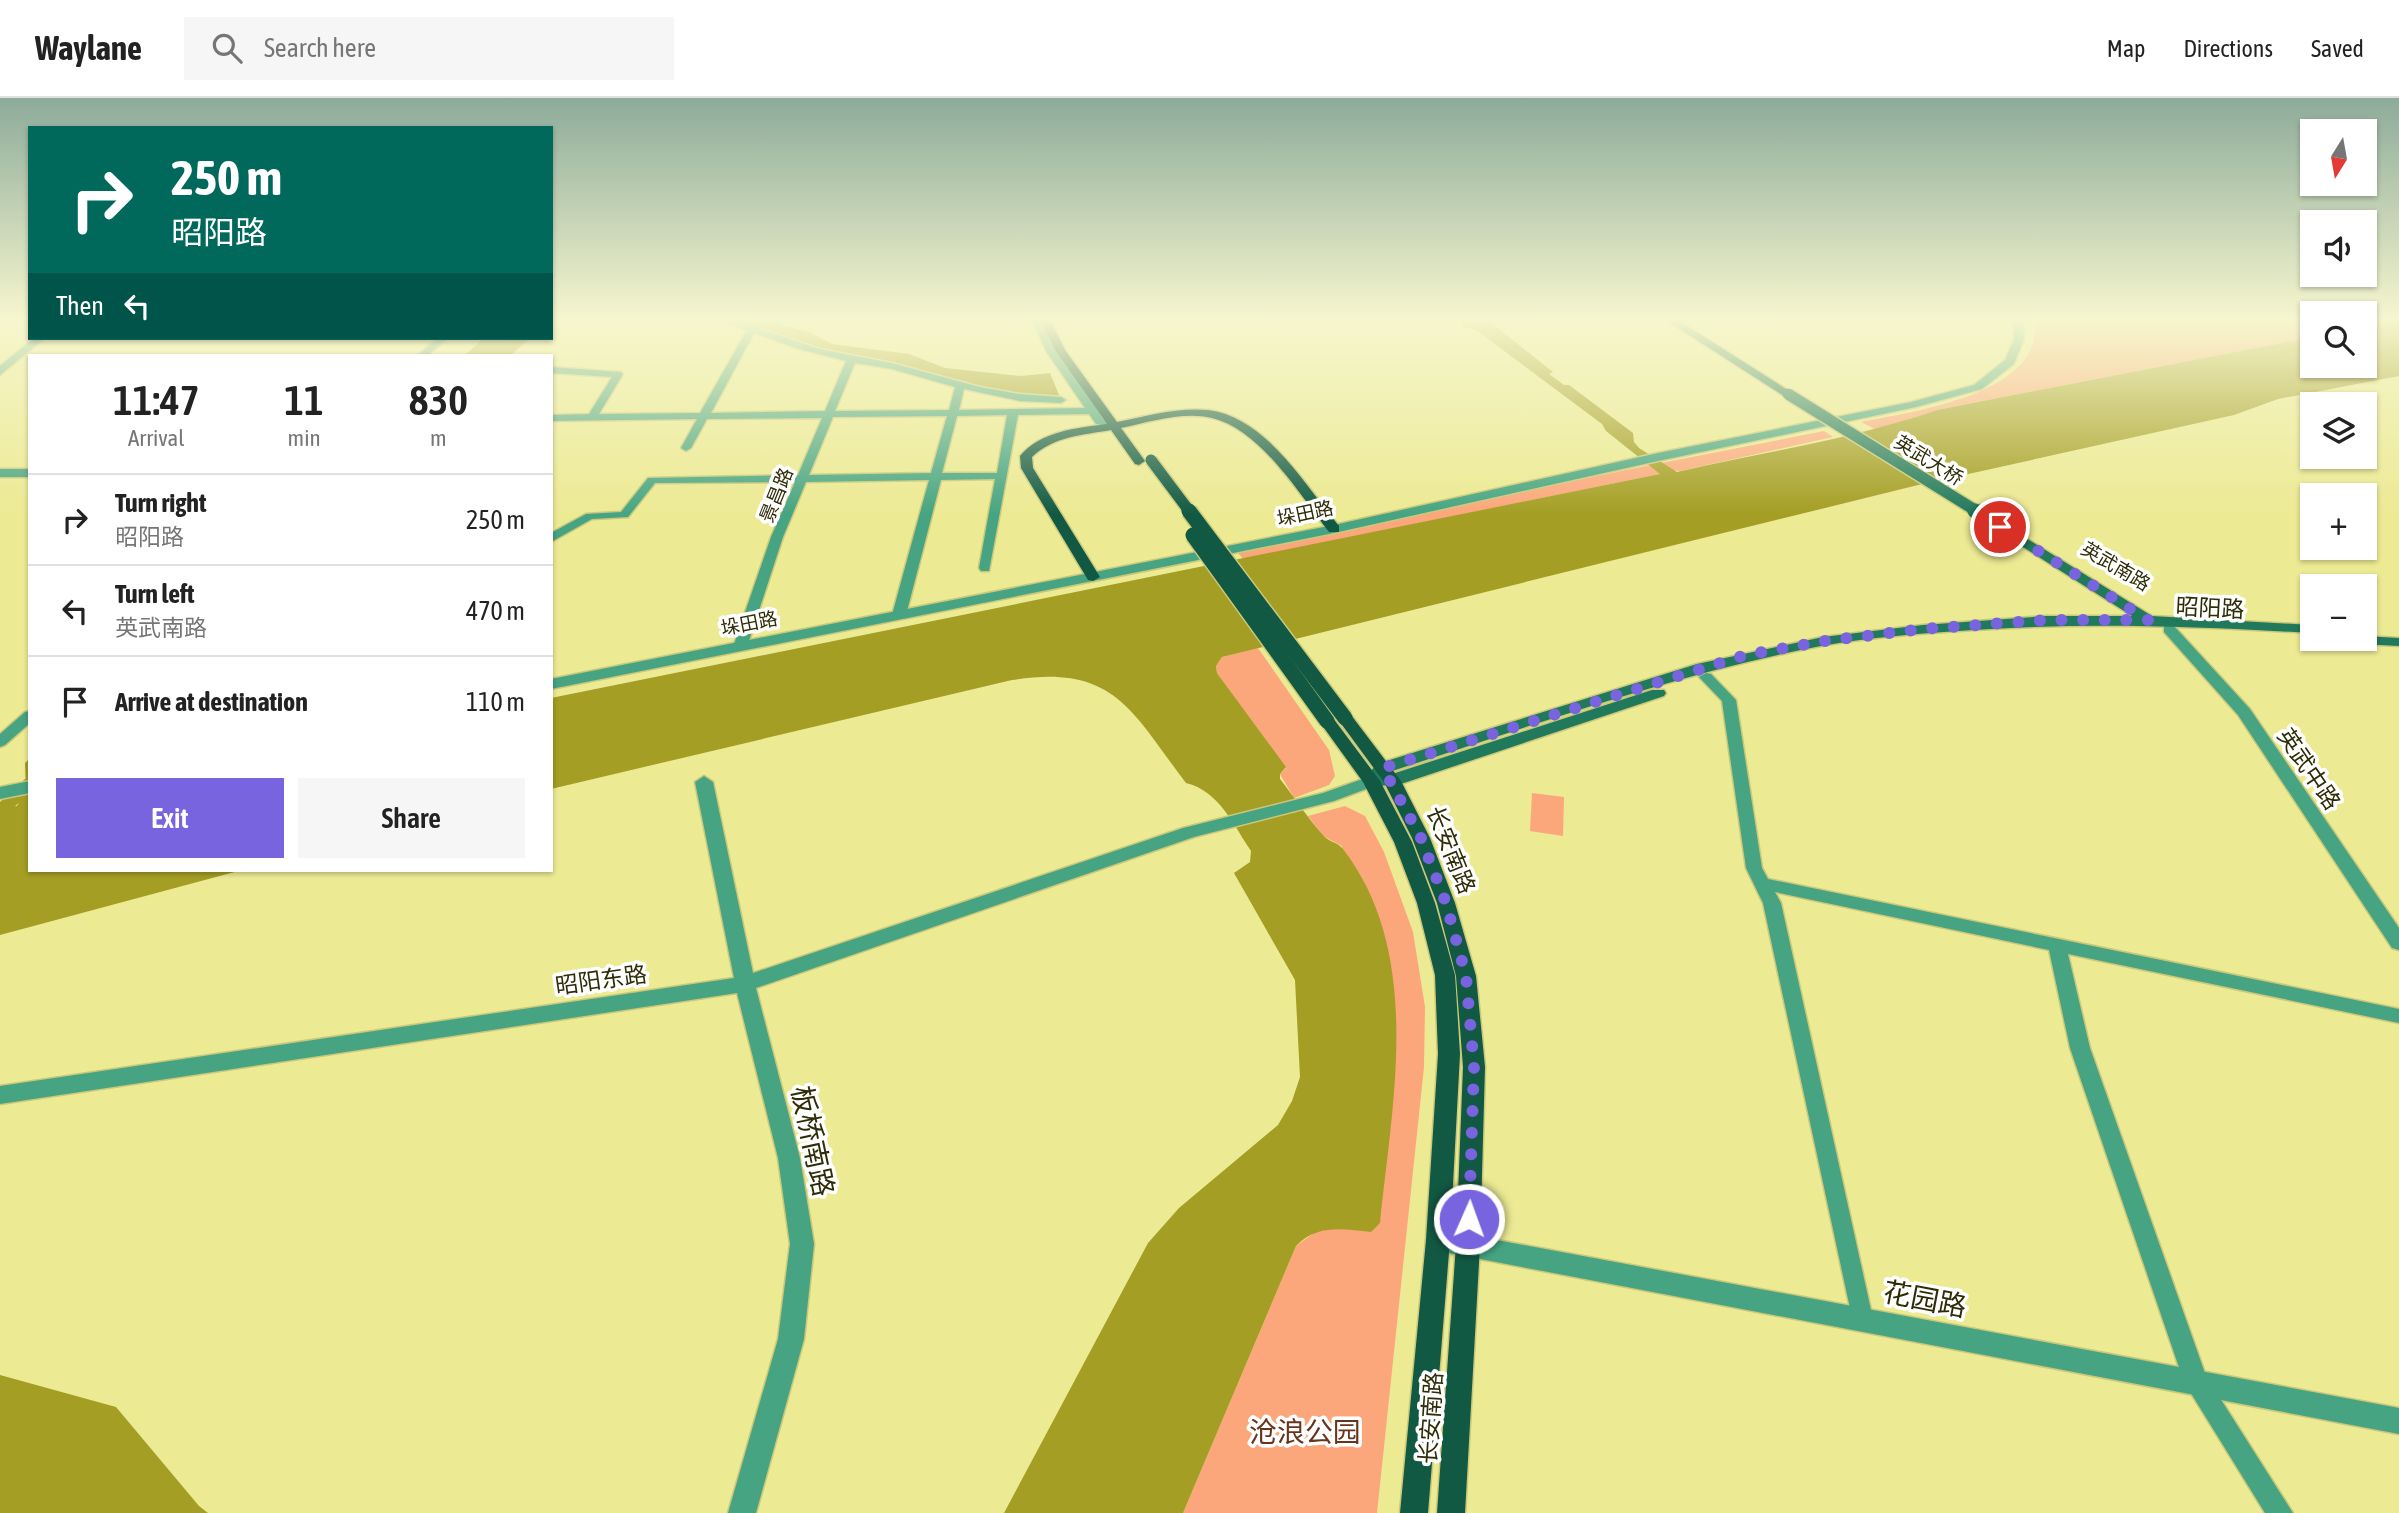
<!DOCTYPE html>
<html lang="en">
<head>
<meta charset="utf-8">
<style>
  :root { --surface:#fff; --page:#f6f6f6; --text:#222; --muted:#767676; --line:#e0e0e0; --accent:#7864df }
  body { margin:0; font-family:"Asap Condensed","Noto Sans SC",sans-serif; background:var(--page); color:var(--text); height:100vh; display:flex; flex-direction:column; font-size:26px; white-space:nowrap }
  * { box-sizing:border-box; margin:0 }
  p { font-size:23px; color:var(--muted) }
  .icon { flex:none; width:38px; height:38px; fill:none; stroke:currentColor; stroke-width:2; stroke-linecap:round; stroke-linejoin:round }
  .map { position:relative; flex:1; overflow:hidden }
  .panel { position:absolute; left:28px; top:256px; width:525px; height:518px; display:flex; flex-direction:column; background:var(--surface); border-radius:0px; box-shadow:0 2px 5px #0004 }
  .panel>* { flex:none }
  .top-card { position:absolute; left:28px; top:28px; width:525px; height:214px; border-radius:0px; box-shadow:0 2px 5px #0004; background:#00695c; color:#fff; overflow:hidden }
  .needle { width:46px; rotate:191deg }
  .tools { position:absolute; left:2300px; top:21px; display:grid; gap:14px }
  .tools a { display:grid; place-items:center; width:77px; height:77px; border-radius:0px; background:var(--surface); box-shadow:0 2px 5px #0004; font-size:35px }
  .pin { position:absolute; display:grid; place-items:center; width:60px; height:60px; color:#fff; margin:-30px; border:4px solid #fff; border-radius:50%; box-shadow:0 2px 7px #0007 }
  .me { position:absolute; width:77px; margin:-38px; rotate:2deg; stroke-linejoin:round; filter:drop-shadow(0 0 5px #0008) }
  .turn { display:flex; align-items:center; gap:24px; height:147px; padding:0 28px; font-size:32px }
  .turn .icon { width:91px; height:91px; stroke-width:2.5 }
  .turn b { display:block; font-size:49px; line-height:60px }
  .then { display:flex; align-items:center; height:66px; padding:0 28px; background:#0003; gap:14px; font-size:26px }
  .eta { display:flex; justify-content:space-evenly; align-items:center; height:119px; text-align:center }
  .eta b { font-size:42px; font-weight:600; line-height:49px }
  .button { display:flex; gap:14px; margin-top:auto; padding:14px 28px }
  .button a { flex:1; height:80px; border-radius:0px; background:var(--accent); color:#fff; font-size:28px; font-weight:600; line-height:80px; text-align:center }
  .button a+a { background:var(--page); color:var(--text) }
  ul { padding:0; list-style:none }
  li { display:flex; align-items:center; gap:21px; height:91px; padding:0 28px; border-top:2px solid var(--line) }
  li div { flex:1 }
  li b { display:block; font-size:26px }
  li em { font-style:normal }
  header { display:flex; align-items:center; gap:42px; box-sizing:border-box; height:98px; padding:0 35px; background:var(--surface); border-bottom:2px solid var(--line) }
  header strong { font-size:33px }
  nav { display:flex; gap:38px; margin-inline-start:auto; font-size:24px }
  .search { width:490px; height:63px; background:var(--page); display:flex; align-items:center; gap:18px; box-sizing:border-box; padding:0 24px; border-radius:0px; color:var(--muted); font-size:26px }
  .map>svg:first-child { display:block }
</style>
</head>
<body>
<header>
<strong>Waylane</strong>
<div class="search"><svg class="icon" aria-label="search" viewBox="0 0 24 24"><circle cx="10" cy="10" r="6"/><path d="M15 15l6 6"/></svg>Search here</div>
<nav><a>Map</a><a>Directions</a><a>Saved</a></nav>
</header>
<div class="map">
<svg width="2399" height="1415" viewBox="0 0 2399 1415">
  <rect width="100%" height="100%" fill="#ecea93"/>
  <g fill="#fca67c">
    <path d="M2033,219H2312V239L1937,312L1877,332L1861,324C1911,314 2052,295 2033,219Z"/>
    <path d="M1824,333L1833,339L1680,373L1669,372L1661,365Z"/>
    <path d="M1651,367L1660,376L1243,461L1235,451Z"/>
    <path d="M1258,550L1329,652L1335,678L1329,687L1294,700L1280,676L1286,670L1217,575L1216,568L1222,559Z"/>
    <path d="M1532,695L1564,699L1563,738L1530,733Z"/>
    <path d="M1345,708L1365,718L1384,754L1413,834L1425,909L1424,969L1377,1415H1183L1296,1148L1315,1134L1335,1130L1342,748L1323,738L1308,718Z"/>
  </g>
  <g fill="#a49e24">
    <path d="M716,219H775L785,228L809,234L832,246L909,256L945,270L1021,278L1050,275L1061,302L1014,298L899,270L834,258Z"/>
    <path d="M1463,219H1484L1553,274L1549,276L1564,287H1569L1633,335L1634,344L1639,350L1677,374C1764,354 1853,341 1937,312L2312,239V268H2364V219H2399V278L2278,301L2234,317L1914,388L1222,559L1216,568L1217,575L1286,669L1280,676V681C1294,699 1307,719 1322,736C1328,744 1338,744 1343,751C1424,856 1392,1005 1380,1125L1371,1134C1343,1131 1317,1126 1296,1148L1183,1415H1004L1148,1145L1179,1110L1278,1027L1292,1003L1300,979L1295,882L1234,775L1250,764L1251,753C1233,726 1219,693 1186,685C1131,613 1115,566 1012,582L551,691V600L1660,376L1606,333L1602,326L1476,232L1463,229L1461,225Z"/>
    <path d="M484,240H530L511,257H465Z"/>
    <path d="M30,660V772H242L0,837V711L17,708L26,691L25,665Z"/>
    <path d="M0,1277L116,1309L199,1408L208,1415H0Z"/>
  </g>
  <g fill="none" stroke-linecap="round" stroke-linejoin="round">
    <path fill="#a49e24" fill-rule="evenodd" d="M30,680V694L6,717L0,718V704L25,681Z"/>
    <g stroke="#cac87a" stroke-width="3">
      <g id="minor">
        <path d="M712,219H727L756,227L757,230L820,251L892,265L980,289L1020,296L1061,299L1066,302L1061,305L1020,303L964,291L959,312L1085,310L1046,253L1031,219H1040L1056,253L1104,322L1121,327L1116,330L1096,326L1089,316L1018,317L989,473H981L979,470L995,381L941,382L906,517L899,521L892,517L929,382L806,384L783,439L747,549L745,552H735L733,549L771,439L795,384L655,385L628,419L592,421L551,444V435L586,416L621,414L648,380L798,377L822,320L707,321L691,350L686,353L681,350L697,321L551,323V317L589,316L612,279L551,275V269L621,274L623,276L599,316L700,315L747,232ZM754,235L799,251L846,263L825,313L711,315ZM855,265L892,271L955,289L949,312L835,313ZM1007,317L997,375H942L957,318ZM947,318L931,375L809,377L833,319Z"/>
        <path d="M438,240H448L428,257H418Z"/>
        <path d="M1706,575L1711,576L1736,602L1762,770L1768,781L2399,911V925L2068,856L2090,950L2206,1278L2293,1415H2265L2184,1284L2070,950L2049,852L1775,794L1781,805L1873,1221L1870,1229L1862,1232L1854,1229L1763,805L1746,770L1722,603L1699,579Z"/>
        <path d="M30,613V625L5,647L0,649V636L25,614Z"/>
      </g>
    </g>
    <g stroke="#cac87a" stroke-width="3">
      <g id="tertiary">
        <path d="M2013,219H2023L2024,241L2014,266L1982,291L1916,309L1658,363L1334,435L551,591V581L1334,427L1658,355L1911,304L1974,287L2005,262L2014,241Z"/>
        <path d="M34,240H45L0,277V268Z"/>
        <rect x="0" y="371" width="30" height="8"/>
        <path d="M2169,527L2174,528L2250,611L2399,830V852L2392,850L2238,617L2164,534V528Z"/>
        <path d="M704,678L713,684L753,875L1183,730L1323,695L1371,678L1380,683L1377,687L1334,703L1194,739L756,890L800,1060L814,1146L804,1241L756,1415H728L778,1241L790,1146L778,1060L737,895L0,1006V988L734,880L695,684Z"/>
        <path d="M30,683V695L0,701V689Z"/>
        <path d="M1438,1131L2399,1310V1336L1438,1153L1429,1150L1426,1142L1429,1134Z"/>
      </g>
    </g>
    <g stroke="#cac87a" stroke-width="3">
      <g id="secondary">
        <path d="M1661,219H1673L1794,296L1784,298Z"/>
        <path d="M1979,411L2152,518L2312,527V535C2190,528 2079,524 1958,533C1912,536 1865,540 1821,548C1673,576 1532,628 1389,674L1386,678L1652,592H1664L1666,595L1664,598L1398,687L1371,688L1362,683L1377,666L1697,566L1823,539L1923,527L2046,518H2132L1974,418L1972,415Z"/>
        <path d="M2364,538L2399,540V548L2341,545L2334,541H2364Z"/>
      </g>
    </g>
    <g stroke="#cac87a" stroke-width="3">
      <g id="primary">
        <path d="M1039,219H1049L1065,252L1117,324C1147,318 1178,309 1208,312C1266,319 1305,387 1339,428V434H1329C1300,397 1260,331 1212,320C1183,313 1149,324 1121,330L1145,363L1139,367L1135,366L1111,332C1083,337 1054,338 1032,359L1033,370L1100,479L1093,483L1088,482L1021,370L1020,358C1041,333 1076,330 1107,326L1055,252Z"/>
        <path d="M1345,615L1351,617L1401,683L1430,740L1455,805L1476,878L1485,969L1480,1147L1465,1415H1437L1456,1147L1463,969L1456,878L1437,805L1412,740L1384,684L1337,620Z"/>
        <path d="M1327,618L1333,620L1380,683L1412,744L1435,805L1455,877L1460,956L1450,1142L1428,1415H1400L1426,1142L1438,956L1435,877L1417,805L1394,744L1363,684L1319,623Z"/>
      </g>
    </g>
    <use href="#minor" fill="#46a482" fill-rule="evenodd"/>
    <use href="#tertiary" fill="#46a482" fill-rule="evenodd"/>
    <use href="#secondary" fill="#21795c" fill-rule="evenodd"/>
    <use href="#primary" fill="#115943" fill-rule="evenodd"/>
    <g stroke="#cac87a" stroke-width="14" stroke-linecap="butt">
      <path id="secondary-bridge-far1" d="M1788,296L1978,414"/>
    </g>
    <g stroke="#cac87a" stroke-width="18" stroke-linecap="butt">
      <path id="secondary-bridge" d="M1975,413L1979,415"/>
    </g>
    <g stroke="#cac87a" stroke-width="14" stroke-linecap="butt">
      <path id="primary-bridge-far1" d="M1151,362L1190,414"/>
    </g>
    <g stroke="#cac87a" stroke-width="18" stroke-linecap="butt">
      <g id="primary-bridge">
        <path d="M1189,413L1345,620"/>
        <path d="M1193,437L1327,623"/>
      </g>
    </g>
    <use href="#secondary-bridge-far1" stroke="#21795c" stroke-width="11"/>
    <use href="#secondary-bridge" stroke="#21795c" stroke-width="15"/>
    <use href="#primary-bridge-far1" stroke="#115943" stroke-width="11"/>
    <use href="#primary-bridge" stroke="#115943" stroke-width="15"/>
  </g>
  <linearGradient id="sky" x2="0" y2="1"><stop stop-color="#8dab9a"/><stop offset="0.53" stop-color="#f6f6ce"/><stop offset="1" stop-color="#f6f6ce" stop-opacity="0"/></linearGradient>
  <rect width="2399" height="417" fill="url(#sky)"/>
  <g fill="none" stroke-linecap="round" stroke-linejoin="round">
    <path stroke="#7864df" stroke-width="12" stroke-dasharray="0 21.6" d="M1469,1121L1474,969L1466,878L1446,805L1421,740L1383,670L1746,557L1824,543L1923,531L2046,522H2148L2000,429"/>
  </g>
  <g text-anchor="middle" stroke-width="7" stroke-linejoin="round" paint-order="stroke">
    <g font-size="19" fill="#2f2d08" stroke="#fff">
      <text transform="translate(1929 362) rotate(32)" y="7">英武大桥</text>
      <text transform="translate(776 397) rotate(-68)" y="7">景昌路</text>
      <text transform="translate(1305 415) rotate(-12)" y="7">垛田路</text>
      <text transform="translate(2116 468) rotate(31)" y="7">英武南路</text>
      <text transform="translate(749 525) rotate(-11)" y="7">垛田路</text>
    </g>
    <g font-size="23" fill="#2f2d08" stroke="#fff">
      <text transform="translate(2210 510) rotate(3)" y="8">昭阳路</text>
      <text transform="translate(2309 671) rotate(56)" y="8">英武中路</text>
      <text transform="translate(1451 752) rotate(68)" y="8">长安南路</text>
      <text transform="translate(601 882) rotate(-8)" y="8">昭阳东路</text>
      <text transform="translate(1431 1320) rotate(-86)" y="8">长安南路</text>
    </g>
    <g font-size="28" fill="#2f2d08" stroke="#fff">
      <text transform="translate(813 1043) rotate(78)" y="10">板桥南路</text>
      <text transform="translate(1925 1201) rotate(11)" y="10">花园路</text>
    </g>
    <g font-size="28" fill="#66351b" stroke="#fff">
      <text x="1305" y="1344">沧浪公园</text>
    </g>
  </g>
</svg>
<div class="tools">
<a><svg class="needle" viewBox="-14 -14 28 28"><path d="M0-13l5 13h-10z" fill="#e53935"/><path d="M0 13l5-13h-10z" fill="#767676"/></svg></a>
<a><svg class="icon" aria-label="sound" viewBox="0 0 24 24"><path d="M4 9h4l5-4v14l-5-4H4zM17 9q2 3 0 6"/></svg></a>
<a><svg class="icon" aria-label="search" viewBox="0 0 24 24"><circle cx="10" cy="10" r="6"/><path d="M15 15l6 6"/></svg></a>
<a><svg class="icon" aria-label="layers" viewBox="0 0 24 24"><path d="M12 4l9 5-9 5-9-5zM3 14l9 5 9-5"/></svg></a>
<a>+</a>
<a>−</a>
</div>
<div class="pin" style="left:2000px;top:429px;background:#d93025"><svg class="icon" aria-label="arrive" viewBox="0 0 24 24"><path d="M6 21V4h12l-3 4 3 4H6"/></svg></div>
<svg class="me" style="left:1469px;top:1121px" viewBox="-20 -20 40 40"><circle r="17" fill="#7864df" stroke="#fff" stroke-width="3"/><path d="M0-11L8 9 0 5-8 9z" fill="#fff"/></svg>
<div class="top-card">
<div class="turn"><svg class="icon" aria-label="right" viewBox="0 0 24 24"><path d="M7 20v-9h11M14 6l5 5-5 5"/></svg><div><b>250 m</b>昭阳路</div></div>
<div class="then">Then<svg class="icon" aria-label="left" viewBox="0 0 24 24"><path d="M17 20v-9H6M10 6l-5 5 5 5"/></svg></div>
</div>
<section class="panel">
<div class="eta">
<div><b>11:47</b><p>Arrival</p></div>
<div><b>11</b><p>min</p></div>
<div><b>830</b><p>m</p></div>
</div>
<ul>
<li><svg class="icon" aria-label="right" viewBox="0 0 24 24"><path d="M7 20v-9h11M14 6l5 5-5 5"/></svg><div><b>Turn right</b><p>昭阳路</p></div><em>250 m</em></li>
<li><svg class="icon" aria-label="left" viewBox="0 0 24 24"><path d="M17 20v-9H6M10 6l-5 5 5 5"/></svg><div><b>Turn left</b><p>英武南路</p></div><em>470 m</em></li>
<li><svg class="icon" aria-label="arrive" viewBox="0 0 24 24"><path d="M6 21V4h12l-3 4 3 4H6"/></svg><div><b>Arrive at destination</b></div><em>110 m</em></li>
</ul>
<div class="button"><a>Exit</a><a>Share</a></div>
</section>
</div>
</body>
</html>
